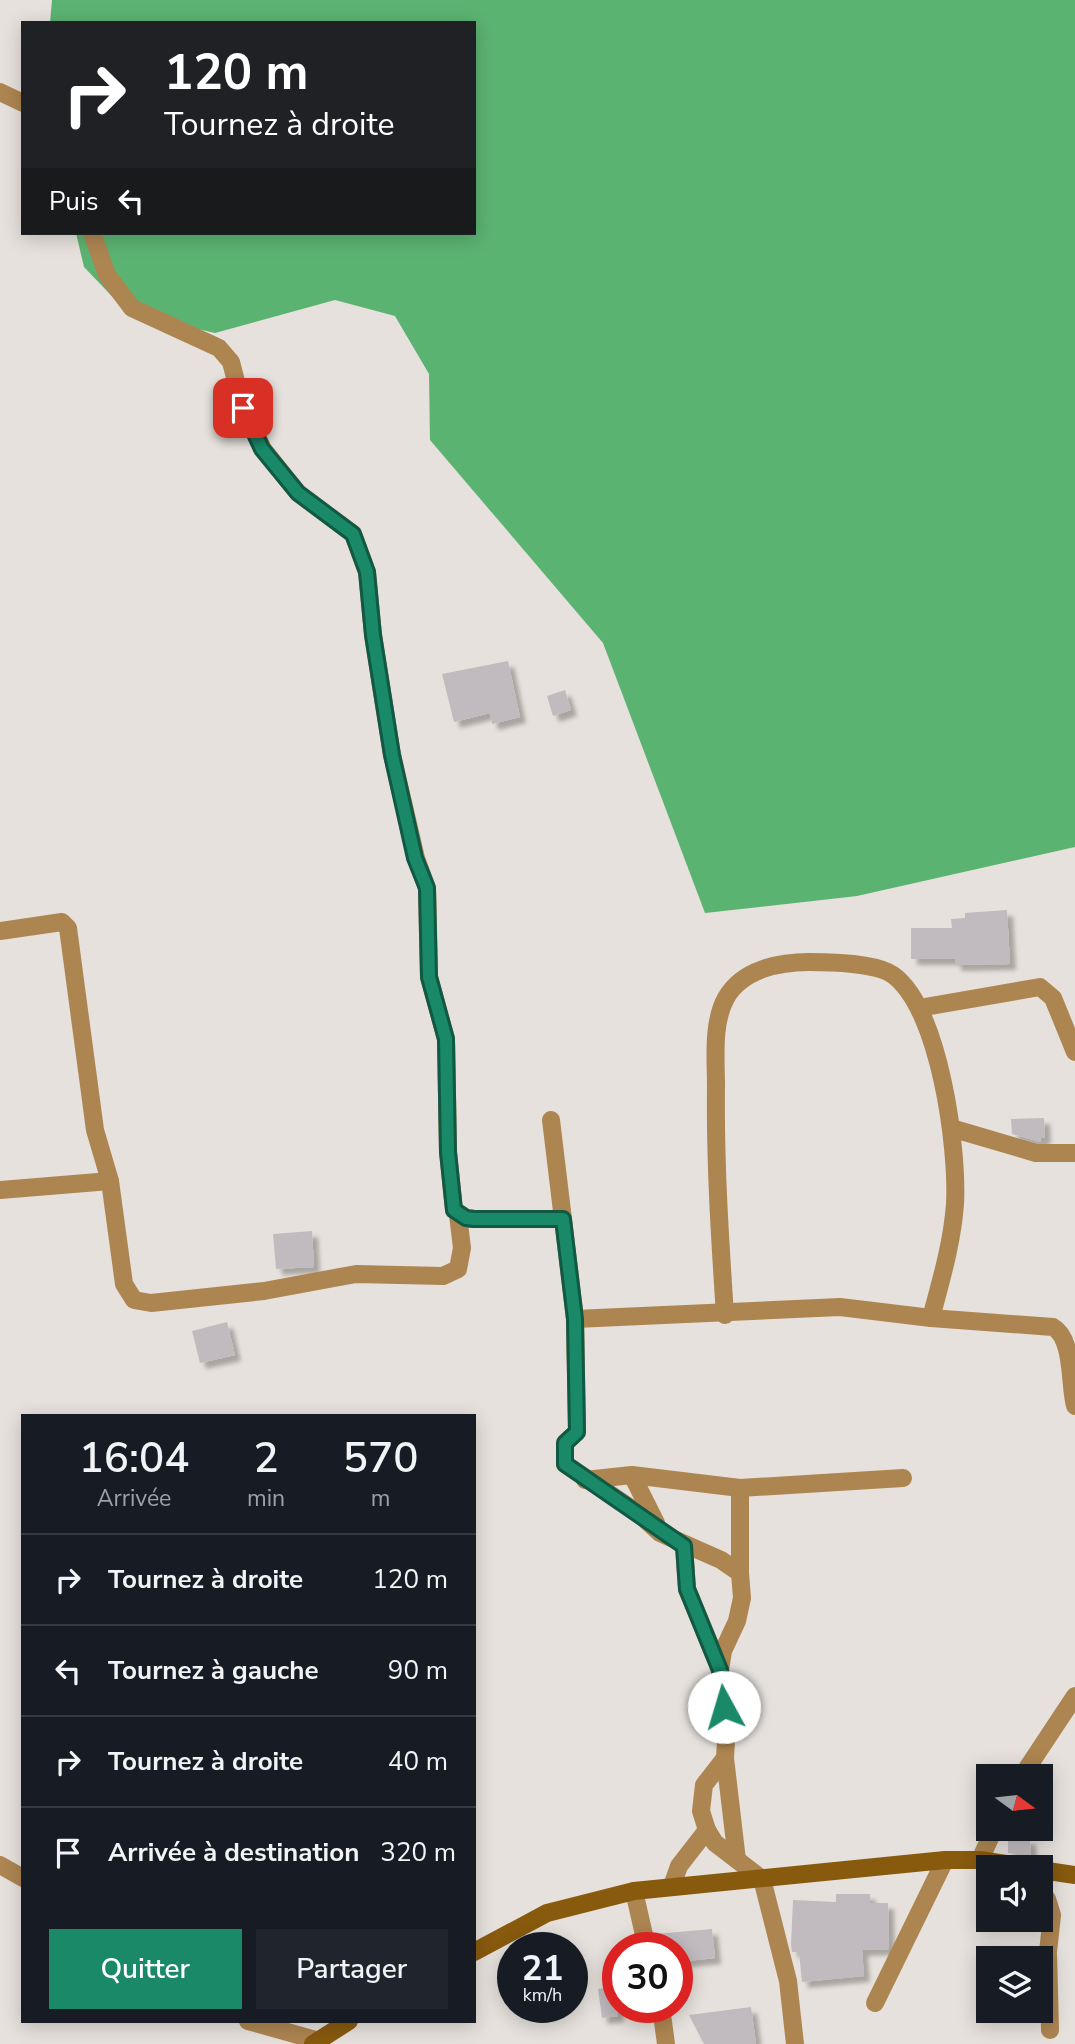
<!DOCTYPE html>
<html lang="fr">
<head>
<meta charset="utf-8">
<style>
  :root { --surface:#171b24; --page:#20242c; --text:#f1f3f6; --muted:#9ea1a6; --line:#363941; --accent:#198968 }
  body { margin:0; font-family:"Nunito Sans",sans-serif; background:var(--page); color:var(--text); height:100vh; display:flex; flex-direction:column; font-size:26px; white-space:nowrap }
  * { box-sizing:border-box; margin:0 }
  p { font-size:23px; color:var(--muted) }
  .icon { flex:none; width:38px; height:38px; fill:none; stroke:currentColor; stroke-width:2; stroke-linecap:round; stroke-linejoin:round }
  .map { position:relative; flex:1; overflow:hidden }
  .panel { position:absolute; left:21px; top:1414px; width:455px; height:609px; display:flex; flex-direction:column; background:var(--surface); border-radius:0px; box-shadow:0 4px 18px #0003 }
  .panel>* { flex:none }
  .top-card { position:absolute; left:21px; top:21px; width:455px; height:214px; border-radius:0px; box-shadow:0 4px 18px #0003; background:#202124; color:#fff; overflow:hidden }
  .needle { width:46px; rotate:105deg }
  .fabs { position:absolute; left:976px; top:1764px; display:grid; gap:14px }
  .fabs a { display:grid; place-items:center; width:77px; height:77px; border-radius:0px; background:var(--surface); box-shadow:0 4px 18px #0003; font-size:35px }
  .speed { position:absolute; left:497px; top:1932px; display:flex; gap:14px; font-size:35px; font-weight:700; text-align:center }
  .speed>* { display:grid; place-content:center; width:91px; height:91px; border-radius:50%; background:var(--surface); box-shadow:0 4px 18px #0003; line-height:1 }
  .speed small { font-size:18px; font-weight:400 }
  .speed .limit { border:10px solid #d22; background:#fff; color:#111 }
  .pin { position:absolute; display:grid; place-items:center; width:60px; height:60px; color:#fff; margin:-30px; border-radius:14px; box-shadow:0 4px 10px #0006 }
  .me { position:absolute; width:77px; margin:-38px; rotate:354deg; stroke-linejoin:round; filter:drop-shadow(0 0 5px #0008) }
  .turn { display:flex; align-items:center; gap:24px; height:147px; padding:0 28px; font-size:32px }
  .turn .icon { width:91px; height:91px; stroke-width:2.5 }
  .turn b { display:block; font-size:49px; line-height:60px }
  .then { display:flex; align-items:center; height:66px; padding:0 28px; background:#0003; gap:14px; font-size:26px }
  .eta { display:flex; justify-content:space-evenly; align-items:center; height:119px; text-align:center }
  .eta b { font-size:42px; font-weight:600; line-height:49px }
  .action { display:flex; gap:14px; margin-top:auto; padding:14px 28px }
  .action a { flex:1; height:80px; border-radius:0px; background:var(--accent); color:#fff; font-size:28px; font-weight:600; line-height:80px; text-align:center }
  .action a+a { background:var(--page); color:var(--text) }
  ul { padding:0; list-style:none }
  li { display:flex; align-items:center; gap:21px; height:91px; padding:0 28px; border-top:2px solid var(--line) }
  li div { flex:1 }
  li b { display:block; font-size:26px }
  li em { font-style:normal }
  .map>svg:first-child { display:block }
</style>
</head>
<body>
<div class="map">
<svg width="1075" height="2044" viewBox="0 0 1075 2044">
  <defs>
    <filter id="shadow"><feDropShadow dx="6" dy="6" stdDeviation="2" flood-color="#0004"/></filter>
  </defs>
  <rect width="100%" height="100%" fill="#e6e1dc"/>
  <path fill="#5bb371" d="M52,0H1075V847L857,896L705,913L603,643L430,440L429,374L395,316L335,300L215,333L128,313L84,267L76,233H474V23H50Z"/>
  <g fill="#c1bbbf" filter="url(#shadow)">
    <path d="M508,661L520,717L492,724L490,713L454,722L442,674Z"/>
    <path d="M565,690L571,710L553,716L547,696Z"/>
    <path d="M1007,910L1010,964L955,965V959H911V928H952L951,919L965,918V913Z"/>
    <path d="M1044,1118L1045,1138H1041V1142L1012,1134L1011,1119Z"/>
    <path d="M312,1231L314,1267L276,1269L273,1234Z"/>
    <path d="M227,1322L235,1355L200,1363L192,1331Z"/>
    <path d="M1030,1838L1031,1857L1008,1853V1840Z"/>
    <path d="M836,1894H870V1903H888L889,1949L862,1950L864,1976L802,1982L799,1952H792L791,1945L793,1900L836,1902Z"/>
    <path d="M712,1929L715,1958L677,1962V1948H658L655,1934Z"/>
    <path d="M618,1986V2016L602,2018L598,1989Z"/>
    <path d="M751,2007L756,2044H704L689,2015Z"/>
  </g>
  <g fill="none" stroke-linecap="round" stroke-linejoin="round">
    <g stroke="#ad8551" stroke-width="18">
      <path d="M0,92L23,103"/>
      <path d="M92,233L107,275L132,308L219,348L231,362L243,408L263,449L298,493L353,534L367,572L373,635L392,755L416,858L427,888L429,977L446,1039L448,1152L454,1210L466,1218L474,1219H563"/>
      <path d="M0,931L62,922L68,928L95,1130L110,1181L124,1284L134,1300L151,1303L264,1291L356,1274L443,1276L458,1269L462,1248L458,1215"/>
      <path d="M919,1008L1040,987L1053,998L1075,1052"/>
      <path d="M551,1120L575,1319L577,1432L565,1443V1464L638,1513L660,1533L721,1560L740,1573L742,1598L737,1621L723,1651L720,1670L727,1725L725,1758L704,1785L701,1811L707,1830L715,1843L762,1879L788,1981L795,2044"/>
      <path d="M951,1128L1036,1153H1075"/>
      <path d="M0,1190L110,1181"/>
      <path d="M725,1315C720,1239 715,1163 716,1087C716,1060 712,1023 726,998C742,969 780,962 809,962C829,962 877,963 893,975C940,1009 958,1149 955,1204C952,1244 941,1280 931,1318"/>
      <path d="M575,1319L840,1307L931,1318L1053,1327C1074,1339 1069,1384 1075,1406"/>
      <path d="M632,1475L656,1523"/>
      <path d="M585,1480L632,1475L740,1488L903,1478"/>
      <path d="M740,1488V1573"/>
      <path d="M684,1546L687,1589L720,1669"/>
      <path d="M725,1758L737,1860"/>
      <path d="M1022,1776L1075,1696"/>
      <path d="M980,1860L994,1829"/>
      <path d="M0,1865L23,1878"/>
      <path d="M672,1886L679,1866L707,1830"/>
      <path d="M634,1891L647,1948"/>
      <path d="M1041,1892L1047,1899L1052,1915L1048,1952L1050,2030"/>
      <path d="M875,2003L945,1860"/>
      <path d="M661,2007L666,2044"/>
      <path d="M248,2021L319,2041"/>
    </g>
    <g stroke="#885a0e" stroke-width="18">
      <path d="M1041,1870L1075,1875"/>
      <path d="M474,1952L547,1913L634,1891L945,1860H980L1025,1867"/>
      <path d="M313,2044L349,2021"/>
    </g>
  </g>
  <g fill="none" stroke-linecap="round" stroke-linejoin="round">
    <g stroke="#105944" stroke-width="18">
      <path id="route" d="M243,408L262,449L298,493L353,534L367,572L373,635L392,755L415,858L427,888L429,977L446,1039L448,1152L454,1210L466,1218L474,1219H563L575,1319L577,1432L565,1443V1464L684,1546L687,1589L720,1670L724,1707"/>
    </g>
    <use href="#route" stroke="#198968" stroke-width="12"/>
  </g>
</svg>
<div class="fabs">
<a><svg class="needle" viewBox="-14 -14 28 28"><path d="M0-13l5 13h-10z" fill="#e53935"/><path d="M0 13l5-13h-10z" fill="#9ea1a6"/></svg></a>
<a><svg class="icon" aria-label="sound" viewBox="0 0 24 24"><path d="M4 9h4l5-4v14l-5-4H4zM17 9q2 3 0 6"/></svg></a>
<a><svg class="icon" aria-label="layers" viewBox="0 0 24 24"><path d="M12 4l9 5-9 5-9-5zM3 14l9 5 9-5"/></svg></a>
</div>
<div class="speed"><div>21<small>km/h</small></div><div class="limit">30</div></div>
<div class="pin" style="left:243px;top:408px;background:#d93025"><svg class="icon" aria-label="arrive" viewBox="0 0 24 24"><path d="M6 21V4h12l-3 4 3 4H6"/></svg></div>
<svg class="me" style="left:724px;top:1707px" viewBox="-20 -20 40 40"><circle r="19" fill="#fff"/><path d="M0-13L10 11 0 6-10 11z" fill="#198968"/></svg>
<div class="top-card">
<div class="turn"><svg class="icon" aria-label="right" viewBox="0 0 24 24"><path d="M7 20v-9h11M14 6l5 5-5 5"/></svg><div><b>120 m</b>Tournez à droite</div></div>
<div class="then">Puis<svg class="icon" aria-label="left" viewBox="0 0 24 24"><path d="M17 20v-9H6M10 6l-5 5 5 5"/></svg></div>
</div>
<section class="panel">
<div class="eta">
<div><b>16:04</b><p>Arrivée</p></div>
<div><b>2</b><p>min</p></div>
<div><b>570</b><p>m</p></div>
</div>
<ul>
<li><svg class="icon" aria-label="right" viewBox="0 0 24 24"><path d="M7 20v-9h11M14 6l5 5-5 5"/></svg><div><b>Tournez à droite</b></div><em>120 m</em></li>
<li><svg class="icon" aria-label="left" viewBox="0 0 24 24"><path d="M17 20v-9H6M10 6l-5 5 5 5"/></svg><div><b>Tournez à gauche</b></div><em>90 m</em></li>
<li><svg class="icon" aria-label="right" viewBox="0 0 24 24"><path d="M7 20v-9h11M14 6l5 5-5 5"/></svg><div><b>Tournez à droite</b></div><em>40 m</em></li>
<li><svg class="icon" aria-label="arrive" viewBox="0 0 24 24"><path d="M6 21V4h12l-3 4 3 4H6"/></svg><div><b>Arrivée à destination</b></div><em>320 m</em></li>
</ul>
<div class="action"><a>Quitter</a><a>Partager</a></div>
</section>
</div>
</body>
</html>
